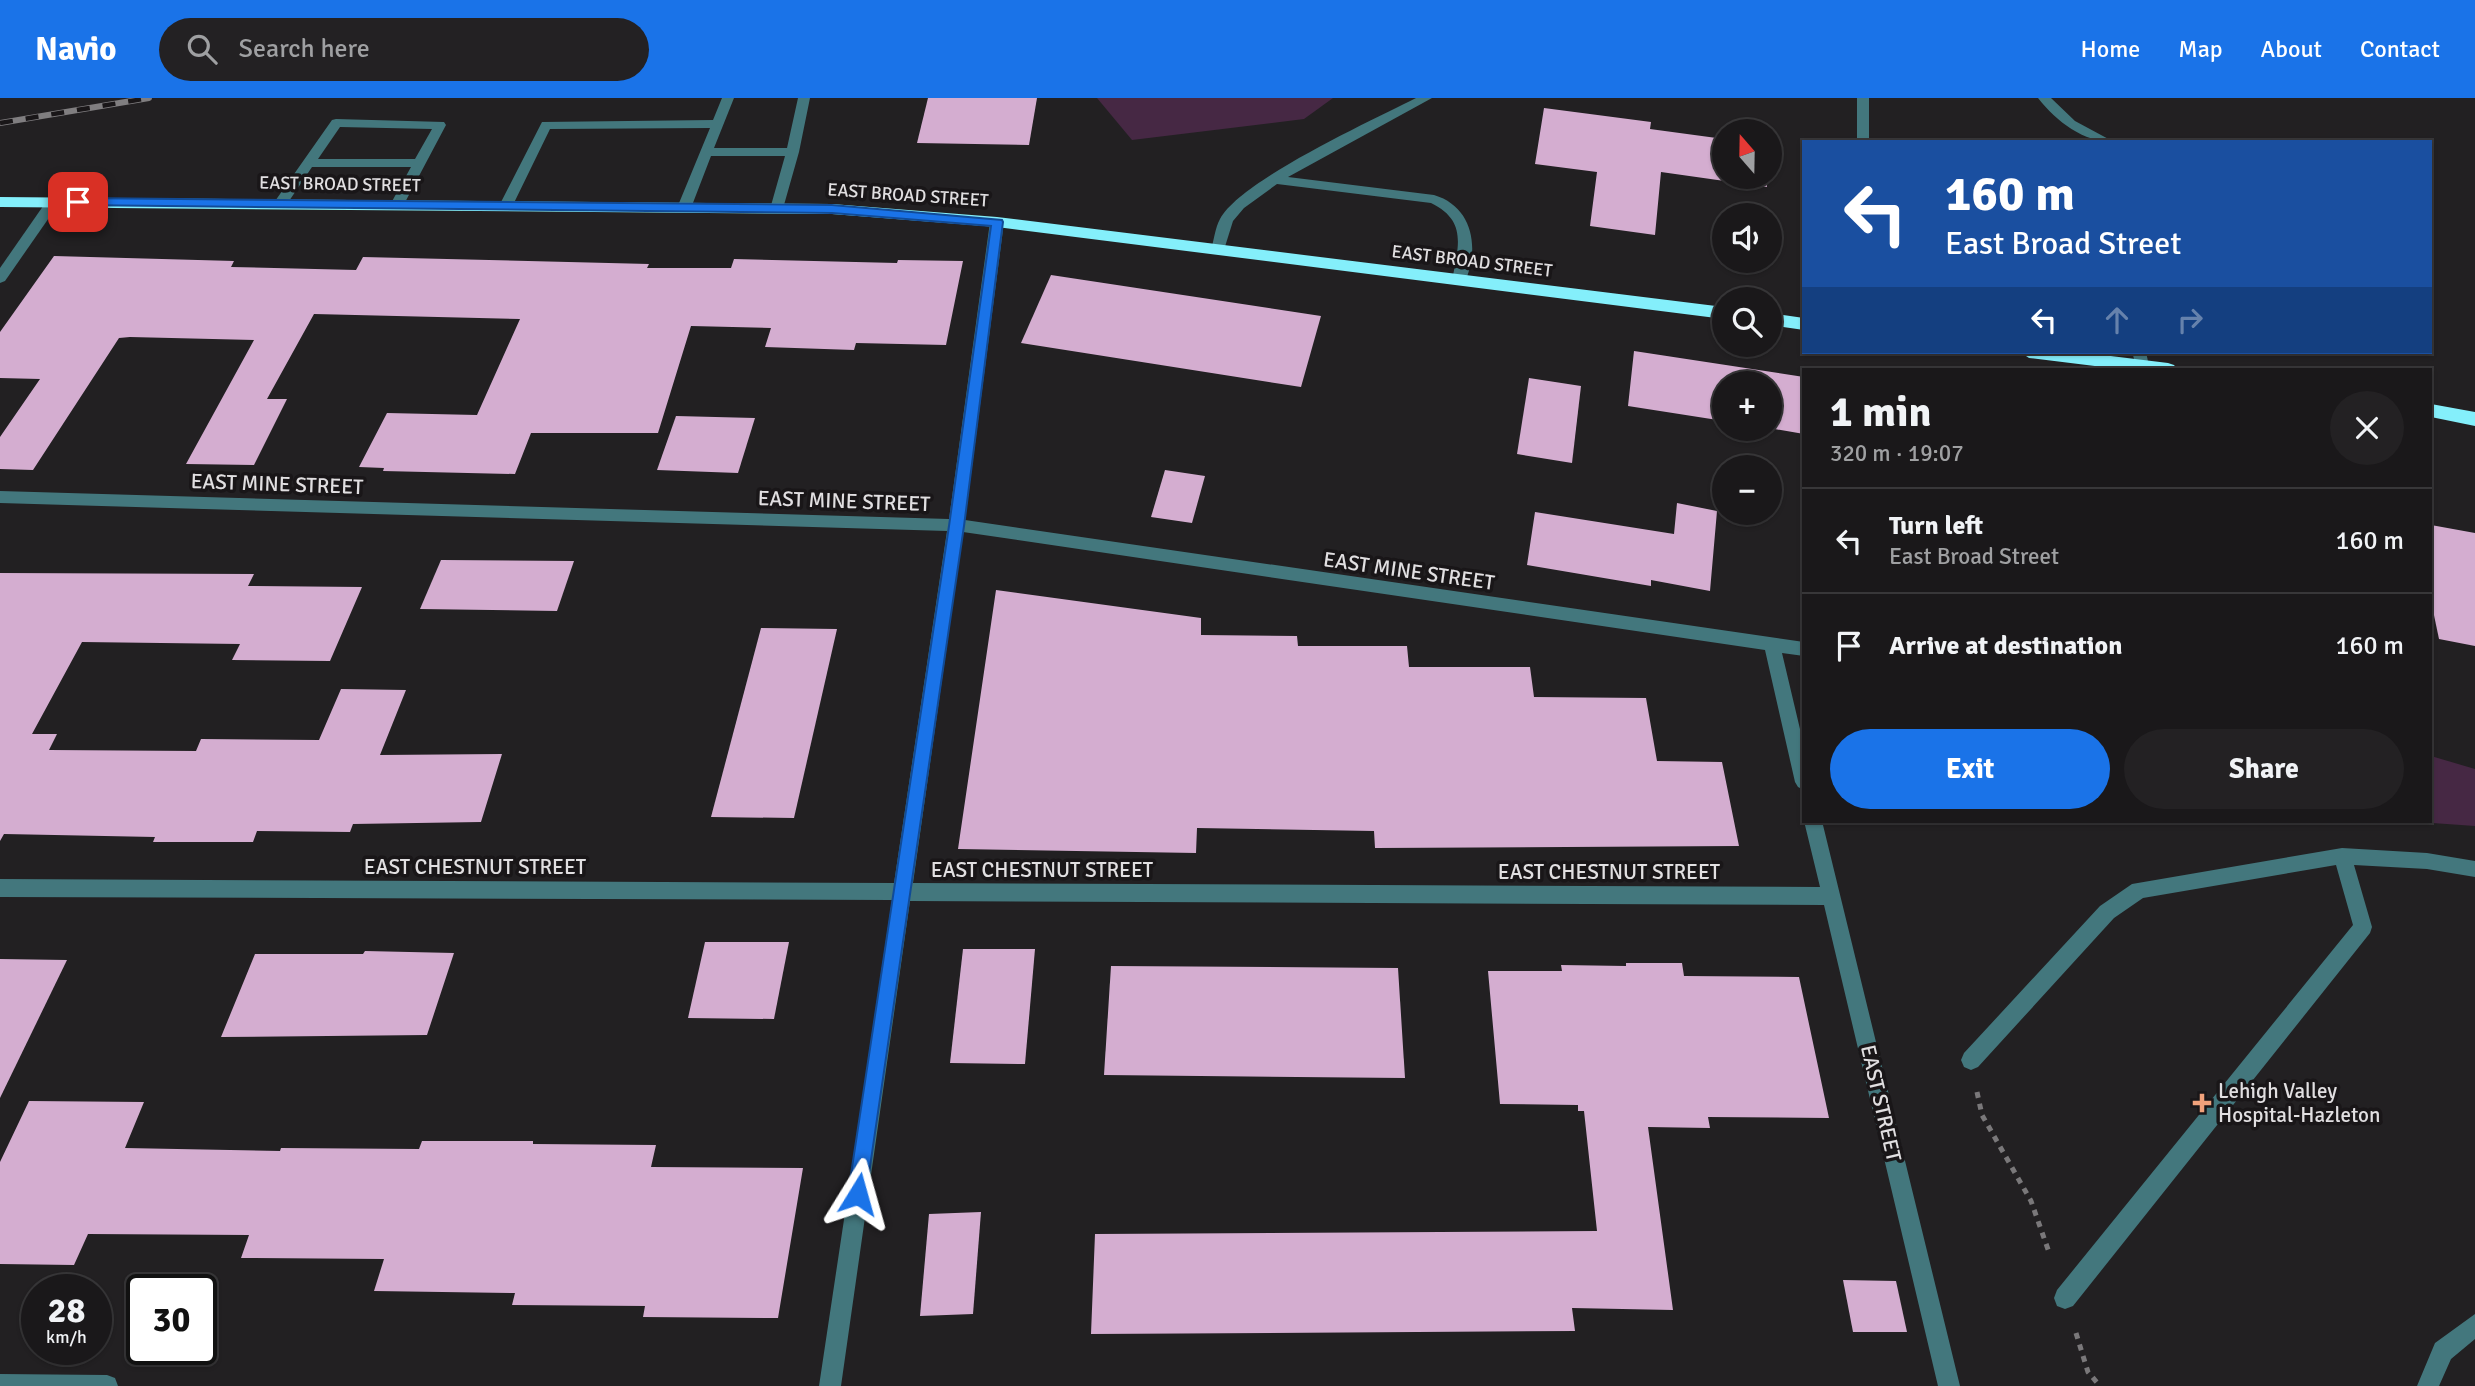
<!DOCTYPE html>
<html lang="en">
<head>
<meta charset="utf-8">
<style>
  :root { --surface:#1a181a; --page:#232123; --text:#f1f3f6; --muted:#9fa0a2; --line:#383739; --accent:#1a73e8 }
  body { margin:0; font-family:Signika,sans-serif; background:var(--page); color:var(--text); height:100vh; display:flex; flex-direction:column; font-size:26px; white-space:nowrap }
  * { box-sizing:border-box; margin:0 }
  p { font-size:23px; color:var(--muted) }
  .icon { flex:none; width:38px; height:38px; fill:none; stroke:currentColor; stroke-width:2; stroke-linecap:round; stroke-linejoin:round }
  .map { position:relative; flex:1; overflow:hidden }
  .drawer { position:absolute; left:1802px; top:270px; width:630px; height:455px; display:flex; flex-direction:column; background:var(--surface); border-radius:0px; box-shadow:0 2px 5px #0004,0 0 0 2px var(--line) }
  .drawer>* { flex:none }
  .banner { position:absolute; left:1802px; top:42px; width:630px; height:214px; border-radius:0px; box-shadow:0 2px 5px #0004,0 0 0 2px var(--line); background:#1a4fa0; color:#fff; overflow:hidden }
  .needle { width:46px; rotate:340deg }
  .fabs { position:absolute; left:1712px; top:21px; display:grid; gap:14px }
  .fabs a { display:grid; place-items:center; width:70px; height:70px; border-radius:50%; background:var(--surface); box-shadow:0 2px 5px #0004,0 0 0 2px var(--line); font-size:35px }
  .speed { position:absolute; left:21px; top:1176px; display:flex; gap:14px; font-size:35px; font-weight:700; text-align:center }
  .speed>* { display:grid; place-content:center; width:91px; height:91px; border-radius:50%; background:var(--surface); box-shadow:0 2px 5px #0004,0 0 0 2px var(--line); line-height:1 }
  .speed small { font-size:18px; font-weight:400 }
  .speed .limit { border:4px solid #111; border-radius:10px; background:#fff; color:#111 }
  .pin { position:absolute; display:grid; place-items:center; width:60px; height:60px; color:#fff; margin:-30px; border-radius:14px; box-shadow:0 4px 10px #0006 }
  .me { position:absolute; width:77px; margin:-38px; rotate:8deg; stroke-linejoin:round; filter:drop-shadow(0 0 5px #0008) }
  .turn { display:flex; align-items:center; gap:24px; height:147px; padding:0 28px; font-size:32px }
  .turn .icon { width:91px; height:91px; stroke-width:2.5 }
  .turn b { display:block; font-size:49px; line-height:60px }
  .lanes { display:flex; align-items:center; height:66px; padding:0 28px; background:#0003; justify-content:center; gap:35px; direction:ltr }
  .lanes .off { opacity:.35 }
  .round { display:grid; place-items:center; flex:none; width:74px; height:74px; border-radius:37px; background:var(--page) }
  .summary { display:flex; align-items:center; justify-content:space-between; height:119px; padding:0 28px }
  h1 { font-size:42px; font-weight:700; line-height:52px }
  .primary-button { display:flex; gap:14px; margin-top:auto; padding:14px 28px }
  .primary-button a { flex:1; height:80px; border-radius:42px; background:var(--accent); color:#fff; font-size:28px; font-weight:700; line-height:80px; text-align:center }
  .primary-button a+a { background:var(--page); color:var(--text) }
  ul { padding:0; list-style:none }
  li { display:flex; align-items:center; gap:21px; height:105px; padding:0 28px; border-top:2px solid var(--line) }
  li div { flex:1 }
  li b { display:block; font-size:26px }
  li em { font-style:normal }
  header { display:flex; align-items:center; gap:42px; box-sizing:border-box; height:98px; padding:0 35px; background:var(--accent); color:#fff }
  header strong { font-size:33px }
  nav { display:flex; gap:38px; margin-inline-start:auto; font-size:24px }
  .search { width:490px; height:63px; background:var(--page); display:flex; align-items:center; gap:18px; box-sizing:border-box; padding:0 24px; border-radius:38px; color:var(--muted); font-size:26px }
  .map>svg:first-child { display:block }
</style>
</head>
<body>
<header>
<strong>Navio</strong>
<div class="search"><svg class="icon" aria-label="search" viewBox="0 0 24 24"><circle cx="10" cy="10" r="6"/><path d="M15 15l6 6"/></svg>Search here</div>
<nav><a>Home</a><a>Map</a><a>About</a><a>Contact</a></nav>
</header>
<div class="map">
<svg width="2475" height="1288" viewBox="0 0 2475 1288">
  <rect width="100%" height="100%" fill="#222022"/>
  <g fill="#462844">
    <path d="M1097,0H1333L1304,21L1132,42Z"/>
    <path d="M2431,658L2475,671V728L2404,723H2431Z"/>
  </g>
  <g fill="#d4add0">
    <path d="M928,0H1037L1029,47L917,45Z"/>
    <path d="M1544,10L1651,24L1650,31L1724,41V79H1767V89L1661,74L1655,137L1590,128L1597,74L1535,66Z"/>
    <path d="M54,158L234,163L231,169L356,172L363,159L649,166L647,170H731L734,161L897,165L898,162L963,163L946,247L856,245L854,252L765,249L771,230L691,228L658,335H531L515,376L383,373L384,370L359,369L387,315L477,317L520,221L314,216L267,301H287L254,367L186,366L254,242L130,239L119,240L33,372L0,371V339L40,281L0,280V234Z"/>
    <path d="M1051,177L1321,218L1301,289L1021,245Z"/>
    <path d="M1634,253L1804,279V336L1769,330V285H1724V323L1628,308Z"/>
    <path d="M1529,280L1581,288L1572,365L1517,356Z"/>
    <path d="M676,318L755,320L738,375L657,372Z"/>
    <path d="M1165,372L1205,378L1192,425L1151,419Z"/>
    <path d="M1677,405L1717,413L1710,493L1651,482V488L1527,467L1535,414L1674,436Z"/>
    <path d="M2431,427L2475,435V548L2439,541L2431,503Z"/>
    <path d="M441,462L574,463L557,513L420,511Z"/>
    <path d="M0,475L254,476L248,488L362,489L330,563L232,562L240,546L82,544L32,636H57L49,652L196,653L201,641L319,642L341,591L406,592L380,657L502,656L481,724L353,726L350,734L257,733L253,744H153L155,739L4,736L0,743Z"/>
    <path d="M996,492L1201,520V537L1297,538L1298,548H1407L1409,569H1530L1534,599L1646,600L1657,663L1722,664L1739,748L1375,750L1374,733L1197,730L1196,755L958,751Z"/>
    <path d="M761,530L837,531L794,720L711,719Z"/>
    <path d="M705,844H789L774,921L688,920Z"/>
    <path d="M963,851H1035L1025,966L950,965Z"/>
    <path d="M365,853L454,855L427,937L221,939L255,856H363Z"/>
    <path d="M0,861L67,862L0,1000Z"/>
    <path d="M1626,865H1682L1684,878L1799,879L1829,1020L1708,1019L1710,1030L1648,1029L1673,1212L1572,1210L1575,1233L1091,1236L1095,1136L1597,1133L1584,1013H1578V1007L1500,1006L1488,873H1562L1561,867L1626,868Z"/>
    <path d="M1111,868L1398,870L1405,980L1104,977Z"/>
    <path d="M29,1003L144,1004L125,1050L280,1053L281,1050L419,1051L422,1043H533V1046L656,1047L651,1069L803,1070L778,1220L643,1219L645,1208L512,1207L515,1195L374,1193L384,1161L241,1160L249,1137L88,1136L74,1167L0,1166V1064Z"/>
    <path d="M981,1114L973,1216L920,1218L929,1116Z"/>
    <path d="M1843,1182L1896,1183L1907,1234H1853Z"/>
  </g>
  <g fill="none" stroke-linecap="round" stroke-linejoin="round">
    <g stroke="#7a787a" stroke-width="5" stroke-dasharray="6 6" stroke-linecap="butt">
      <path d="M1977,994L1982,1017L2031,1103L2050,1157"/>
      <path d="M2076,1235L2088,1274L2100,1288"/>
    </g>
    <g fill="#43777d" fill-rule="evenodd">
      <path d="M722,0H734L714,50H787L798,0H810L799,54L782,114H772L770,111L785,58H711L691,110L689,113H679L677,110L710,30L550,31L511,111H501L499,108L542,24L713,22Z"/>
      <path d="M1416,0H1432L1288,79L1434,97C1474,109 1480,152 1464,186H1454L1452,183C1458,149 1468,123 1431,105L1277,86L1244,110L1233,123L1223,155H1213L1211,152C1214,142 1215,130 1220,121C1241,82 1373,22 1416,0Z"/>
      <rect x="1857" y="0" width="12" height="44"/>
      <path d="M2038,0H2051L2075,23L2114,44C2083,44 2057,24 2038,0Z"/>
      <path d="M336,21L444,24L446,27L402,110L397,111L390,107L411,69H312L285,109H275L273,106L332,22ZM340,29L432,31L415,61H318Z"/>
      <path d="M53,100L60,104L5,183L0,185V170L48,101Z"/>
      <path d="M997,120L1004,124L965,422L1804,544V558L1782,555L1804,648V692L1798,689L1795,684L1765,552L963,434L913,785L1820,789L1804,723H1822L1960,1288H1938L1824,807L910,803L841,1288H819L892,802L0,799V781L894,785L947,433L0,405V393L949,421L990,124Z"/>
      <path d="M2132,254H2146L2149,268L2147,271H2137Z"/>
      <path d="M2342,750L2427,755L2475,763V779L2427,771L2354,767L2372,829L2370,835L2073,1208L2065,1211L2057,1208L2054,1200L2057,1192L2353,827L2336,767L2143,800L2114,820L1978,969L1971,972L1964,969L1961,962L1964,955L2100,808L2132,786Z"/>
      <path d="M2475,1216V1241L2451,1261L2439,1288H2417L2435,1245Z"/>
      <path d="M0,1276L107,1277L115,1280L118,1288H0Z"/>
    </g>
    <g fill="#84effb" fill-rule="evenodd">
      <path d="M0,99L832,106L997,119L1724,209V221L997,129L832,116L0,109Z"/>
      <path d="M1769,215L1804,220V232L1769,227Z"/>
      <path d="M2020,254H2078L2168,265L2174,267L2177,271H2119L2029,260Z"/>
      <path d="M2431,306L2475,314V328L2431,319Z"/>
    </g>
    <g stroke="#807e80" stroke-width="6">
      <path id="rail" d="M0,25L149,0"/>
    </g>
    <use href="#rail" stroke="#191618" stroke-width="4.5" stroke-dasharray="13" stroke-linecap="butt"/>
  </g>
  <path fill="#1a73e8" stroke="#114b97" stroke-width="2" d="M78,100L832,107L1002,122L1003,124L964,428L865,1103L858,1105L851,1103L848,1096L949,428L991,128L832,115L74,107L72,104Z"/>
  <path fill="#f1a27b" stroke="#191618" stroke-width="2.5" d="M2198.5 994.5h7v7h7v7h-7v7h-7v-7h-7v-7h7z"/>
  <g text-anchor="middle" stroke-width="7" stroke-linejoin="round" paint-order="stroke">
    <g font-size="18" fill="#e1dfe1" stroke="#191618">
      <text transform="translate(340 86) rotate(1)" y="6">EAST BROAD STREET</text>
      <text transform="translate(908 97) rotate(4)" y="6">EAST BROAD STREET</text>
      <text transform="translate(1472 163) rotate(7)" y="6">EAST BROAD STREET</text>
    </g>
    <g font-size="21" fill="#e1dfe1" stroke="#191618">
      <text transform="translate(277 386) rotate(2)" y="7">EAST MINE STREET</text>
      <text transform="translate(844 403) rotate(2)" y="7">EAST MINE STREET</text>
      <text transform="translate(1409 473) rotate(8)" y="7">EAST MINE STREET</text>
      <text x="475" y="776">EAST CHESTNUT STREET</text>
      <text x="1042" y="779">EAST CHESTNUT STREET</text>
      <text x="1609" y="781">EAST CHESTNUT STREET</text>
      <text transform="translate(1881 1005) rotate(77)" y="7">EAST STREET</text>
    </g>
    <g font-size="21" fill="#e1dfe1" stroke="#191618" text-anchor="start">
      <text x="2218" y="1000">Lehigh Valley<tspan x="2218" dy="24">Hospital-Hazleton</tspan></text>
    </g>
  </g>
</svg>
<div class="fabs">
<a><svg class="needle" viewBox="-14 -14 28 28"><path d="M0-13l5 13h-10z" fill="#e53935"/><path d="M0 13l5-13h-10z" fill="#9fa0a2"/></svg></a>
<a><svg class="icon" aria-label="sound" viewBox="0 0 24 24"><path d="M4 9h4l5-4v14l-5-4H4zM17 9q2 3 0 6"/></svg></a>
<a><svg class="icon" aria-label="search" viewBox="0 0 24 24"><circle cx="10" cy="10" r="6"/><path d="M15 15l6 6"/></svg></a>
<a>+</a>
<a>−</a>
</div>
<div class="speed"><div>28<small>km/h</small></div><div class="limit">30</div></div>
<div class="pin" style="left:78px;top:104px;background:#d93025"><svg class="icon" aria-label="arrive" viewBox="0 0 24 24"><path d="M6 21V4h12l-3 4 3 4H6"/></svg></div>
<svg class="me" style="left:858px;top:1096px" viewBox="-20 -20 40 40"><path d="M0-17L14 15 0 8-14 15z" fill="#1a73e8" stroke="#fff" stroke-width="4"/></svg>
<div class="banner">
<div class="turn"><svg class="icon" aria-label="left" viewBox="0 0 24 24"><path d="M17 20v-9H6M10 6l-5 5 5 5"/></svg><div><b>160 m</b>East Broad Street</div></div>
<div class="lanes"><svg class="icon" aria-label="left" viewBox="0 0 24 24"><path d="M17 20v-9H6M10 6l-5 5 5 5"/></svg><svg class="icon off" aria-label="ahead" viewBox="0 0 24 24"><path d="M12 20V5M6 11l6-6 6 6"/></svg><svg class="icon off" aria-label="right" viewBox="0 0 24 24"><path d="M7 20v-9h11M14 6l5 5-5 5"/></svg></div>
</div>
<section class="drawer">
<div class="summary"><div><h1>1 min</h1><p>320 m · 19:07</p></div><a class="round"><svg class="icon" aria-label="close" viewBox="0 0 24 24"><path d="M6 6l12 12M18 6L6 18"/></svg></a></div>
<ul>
<li><svg class="icon" aria-label="left" viewBox="0 0 24 24"><path d="M17 20v-9H6M10 6l-5 5 5 5"/></svg><div><b>Turn left</b><p>East Broad Street</p></div><em>160 m</em></li>
<li><svg class="icon" aria-label="arrive" viewBox="0 0 24 24"><path d="M6 21V4h12l-3 4 3 4H6"/></svg><div><b>Arrive at destination</b></div><em>160 m</em></li>
</ul>
<div class="primary-button"><a>Exit</a><a>Share</a></div>
</section>
</div>
</body>
</html>
